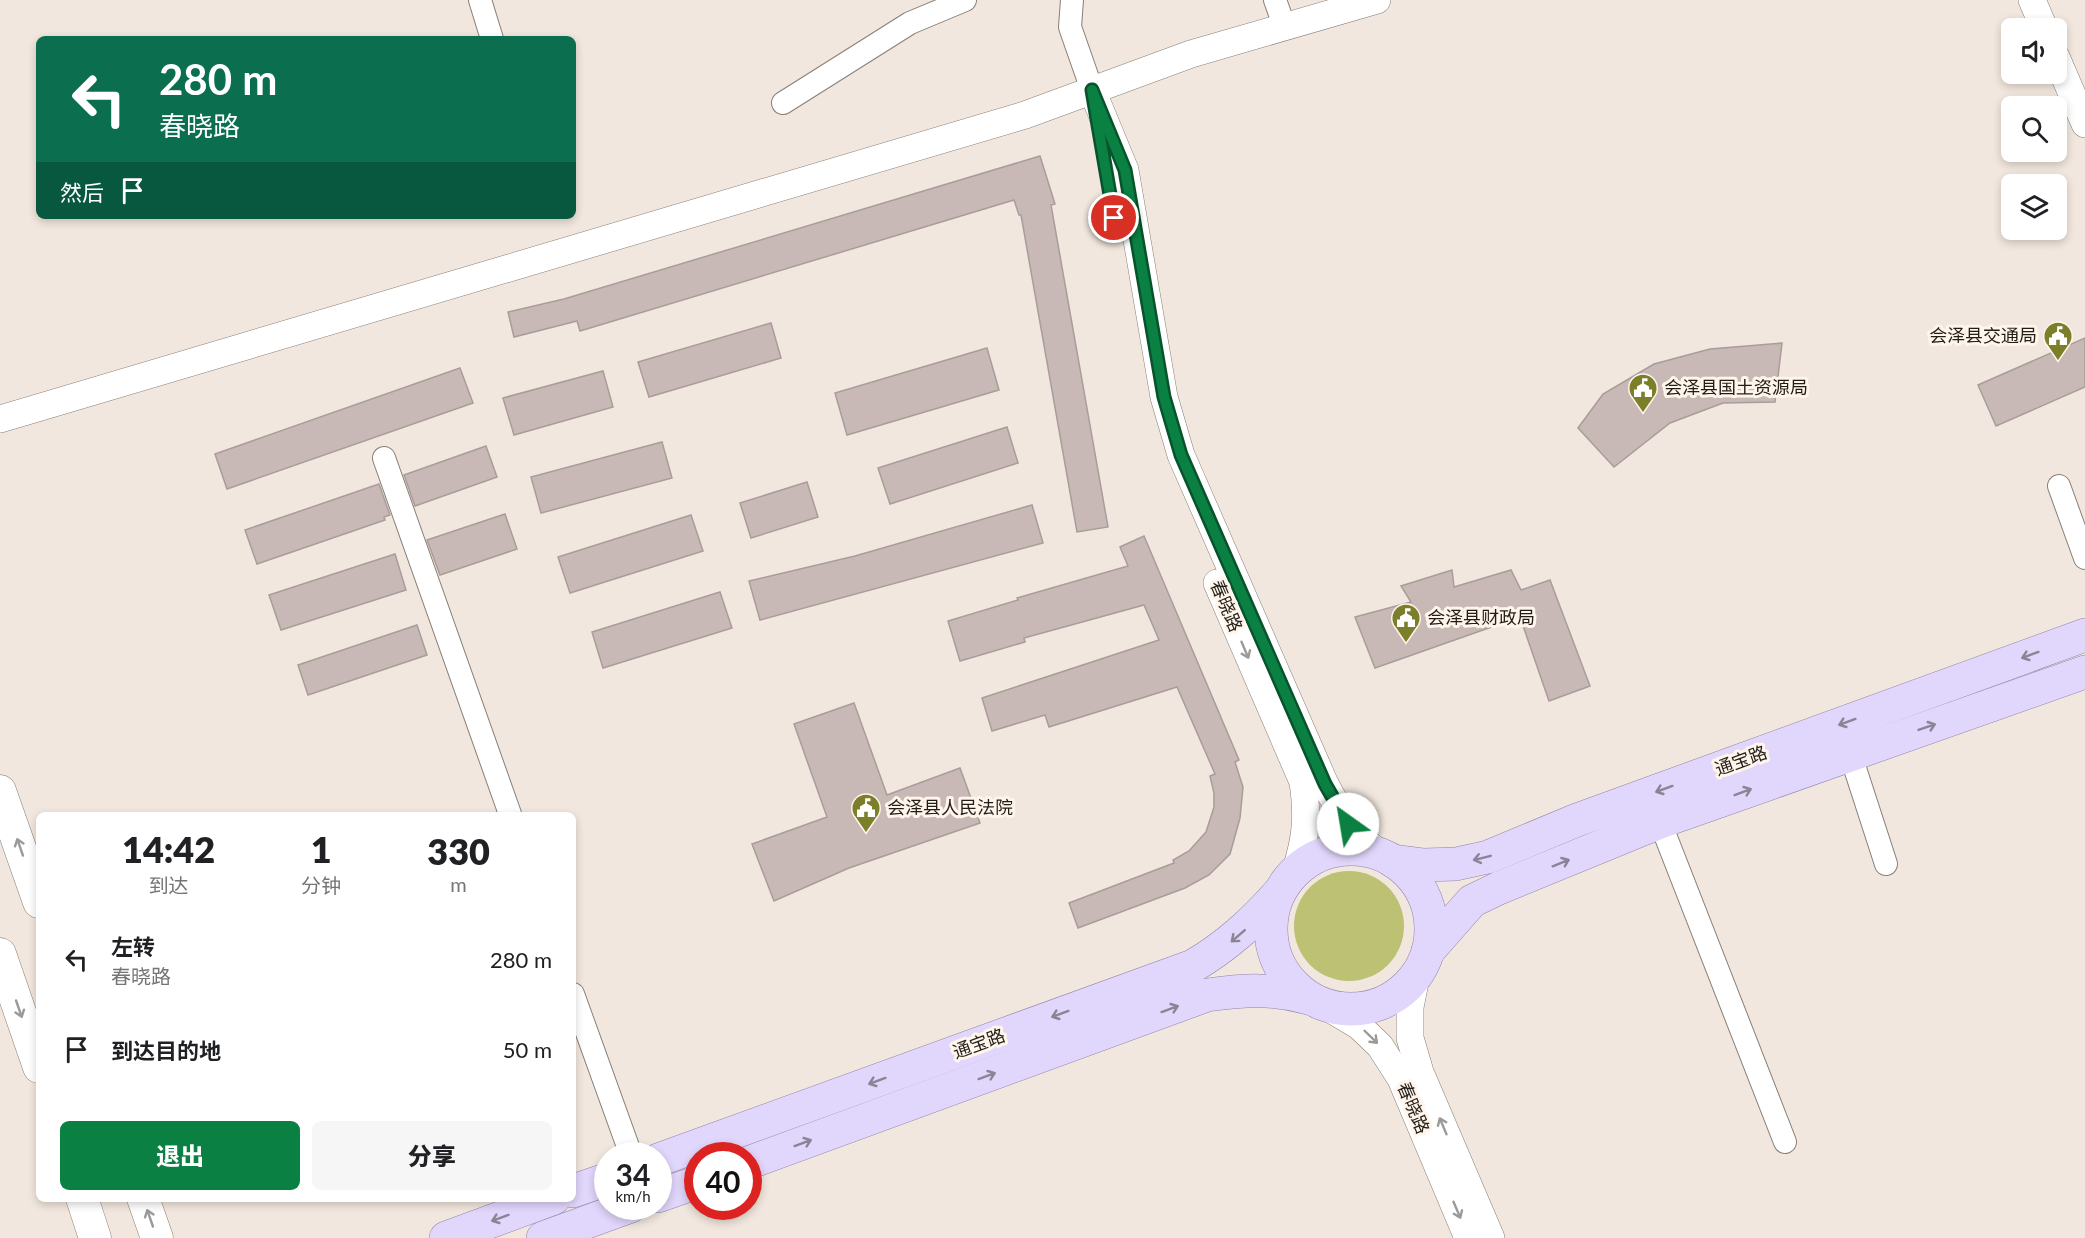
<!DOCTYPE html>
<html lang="zh">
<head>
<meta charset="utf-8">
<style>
  :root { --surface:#fff; --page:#f6f6f6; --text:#202124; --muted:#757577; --accent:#0b8043 }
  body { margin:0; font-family:Lato,"Noto Sans SC",sans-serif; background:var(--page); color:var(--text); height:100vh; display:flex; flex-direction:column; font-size:22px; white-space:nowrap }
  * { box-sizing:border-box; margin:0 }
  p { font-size:20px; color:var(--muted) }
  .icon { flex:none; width:33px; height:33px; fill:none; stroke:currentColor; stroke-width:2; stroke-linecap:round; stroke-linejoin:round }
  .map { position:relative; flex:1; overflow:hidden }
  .panel { position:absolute; left:36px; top:812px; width:540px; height:390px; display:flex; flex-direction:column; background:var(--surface); border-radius:9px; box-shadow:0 3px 9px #0003 }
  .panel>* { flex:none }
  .banner { position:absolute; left:36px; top:36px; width:540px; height:183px; border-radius:9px; box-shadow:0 3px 9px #0003; background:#0b6e4f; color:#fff; overflow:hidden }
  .fabs { position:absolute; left:2001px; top:18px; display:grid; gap:12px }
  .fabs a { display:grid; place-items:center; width:66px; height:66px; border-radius:9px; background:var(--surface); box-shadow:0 3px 9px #0003; font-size:30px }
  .speed { position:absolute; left:594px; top:1142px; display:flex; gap:12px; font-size:30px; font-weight:700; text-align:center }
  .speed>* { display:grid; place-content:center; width:78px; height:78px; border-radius:50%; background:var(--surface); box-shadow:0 3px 9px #0003; line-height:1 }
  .speed small { font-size:15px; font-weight:400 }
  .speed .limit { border:9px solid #d22; background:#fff; color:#111 }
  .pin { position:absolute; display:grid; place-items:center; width:51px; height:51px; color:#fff; margin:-26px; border:3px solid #fff; border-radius:50%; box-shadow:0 2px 6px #0007 }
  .me { position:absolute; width:66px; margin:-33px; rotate:328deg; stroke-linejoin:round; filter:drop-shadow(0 0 4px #0008) }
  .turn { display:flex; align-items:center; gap:21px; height:126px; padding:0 24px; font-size:27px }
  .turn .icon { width:78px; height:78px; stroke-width:2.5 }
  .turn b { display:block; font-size:42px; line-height:51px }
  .then { display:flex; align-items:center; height:57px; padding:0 24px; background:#0003; gap:12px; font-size:22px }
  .eta { display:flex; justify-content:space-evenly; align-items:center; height:102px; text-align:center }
  .eta b { font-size:36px; font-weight:800; line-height:42px }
  .action { display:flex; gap:12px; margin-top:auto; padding:12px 24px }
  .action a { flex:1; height:69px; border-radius:9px; background:var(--accent); color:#fff; font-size:24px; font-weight:800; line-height:69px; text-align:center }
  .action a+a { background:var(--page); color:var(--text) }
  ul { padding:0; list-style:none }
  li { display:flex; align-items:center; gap:18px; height:90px; padding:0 24px }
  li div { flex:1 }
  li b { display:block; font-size:22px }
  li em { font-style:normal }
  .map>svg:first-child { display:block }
</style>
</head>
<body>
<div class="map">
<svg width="2085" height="1238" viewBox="0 0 2085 1238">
  <rect width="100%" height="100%" fill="#f1e7de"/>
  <circle fill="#bdc174" cx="1349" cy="926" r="55"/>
  <g fill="#c8b9b7" stroke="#a99c99" stroke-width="1.5">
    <path d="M1040,156L1055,204L1051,205L1108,527L1077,532L1021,215H1019L1014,200L580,331L577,321L514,337L508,312L564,299Z"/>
    <path d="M771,323L781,358L649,397L638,362Z"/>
    <path d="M2085,338V387L1996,426L1978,385Z"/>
    <path d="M1782,343L1775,402L1723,403L1670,423L1614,467L1578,428L1603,394L1654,364L1710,349Z"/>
    <path d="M987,348L999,390L847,435L835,393Z"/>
    <path d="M460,368L473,403L227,489L215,454Z"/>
    <path d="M603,371L613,407L514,435L503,398Z"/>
    <path d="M1007,427L1018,463L890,504L878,468Z"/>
    <path d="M662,442L672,478L541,513L531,477Z"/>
    <path d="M486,446L497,477L415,506L404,475Z"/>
    <path d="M807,482L818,517L751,538L740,503Z"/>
    <path d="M379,484L390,515L384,517L385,520L257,564L245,530Z"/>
    <path d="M1032,505L1043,543L760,620L749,581L855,556Z"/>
    <path d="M505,514L517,549L440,575L427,540Z"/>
    <path d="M691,515L703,551L570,593L558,557Z"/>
    <path d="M1144,536L1239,760L1235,762L1243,787L1240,818L1230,854L1209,875L1185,888L1078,928L1069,903L1174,863L1173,860L1189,851L1206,832L1214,807V793L1210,776L1215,774L1177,687L1049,727L1045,715L992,731L982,698L1159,640L1144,605L1024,638L1025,642L960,661L948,621L1018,600L1017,598L1128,566L1120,547Z"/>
    <path d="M395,554L406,590L281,630L269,595Z"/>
    <path d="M1452,570L1454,587L1511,570L1521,590L1550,580L1590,686L1549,701L1520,617L1375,668L1355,617L1411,602L1401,586Z"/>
    <path d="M720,592L732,628L603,668L592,632Z"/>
    <path d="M417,625L427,655L308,695L298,665Z"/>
    <path d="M854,703L887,795L960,768L980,823L849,868L774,901L752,844L827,817L794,724Z"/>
  </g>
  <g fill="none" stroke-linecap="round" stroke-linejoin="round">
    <g stroke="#887f76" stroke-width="24">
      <g id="minor">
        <path d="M480,0L492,39"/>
        <path d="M1072,0L1070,27L1092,90"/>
        <path d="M1275,0L1285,28"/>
        <path d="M783,103L910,23L965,0"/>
        <path d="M384,458L510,814"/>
        <path d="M2059,486L2085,558"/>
        <path d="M1850,753L1886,864"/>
        <path d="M1660,822L1785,1142"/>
        <path d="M573,994L631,1155"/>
      </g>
    </g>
    <g stroke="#887f76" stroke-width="28">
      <g id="tertiary">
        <path d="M2032,0L2044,28"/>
        <path d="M2056,57L2085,124"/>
        <path d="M1092,90L1125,170L1164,397L1181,455L1325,784C1340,813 1355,833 1379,854"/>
        <path d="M0,419L1025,115L1191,54L1377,0"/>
        <path d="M1217,583L1303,782C1308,817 1306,837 1296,870"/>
        <path d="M1416,977L1410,1007V1038L1420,1072L1491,1238"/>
        <path d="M1322,1004L1359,1026L1380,1046L1401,1079L1468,1238"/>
      </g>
    </g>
    <g stroke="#887f76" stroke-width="33">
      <g id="secondary">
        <path d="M0,791L39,902"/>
        <path d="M0,954L39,1067"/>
        <path d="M82,1198L95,1238"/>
        <path d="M143,1198L157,1238"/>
      </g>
    </g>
    <g stroke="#9184aa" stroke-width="34">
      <g id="primary">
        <circle cx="1351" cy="929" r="80"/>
        <path d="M1393,861L1424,865L1456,864L1488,857L1577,820L2085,635"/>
        <path d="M1428,951L1472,901L1499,888L1660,822L2085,672"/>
        <path d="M658,1160L1193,966C1227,946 1252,923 1278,894"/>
        <path d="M748,1163L1207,995C1245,990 1272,988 1309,998"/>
        <path d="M573,1191L608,1179"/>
        <path d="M658,1196L698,1182"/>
        <path d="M446,1238L554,1198"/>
        <path d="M543,1238L631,1206"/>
      </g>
    </g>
    <use href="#minor" stroke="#fff" stroke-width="22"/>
    <use href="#tertiary" stroke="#fff" stroke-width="27"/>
    <use href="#secondary" stroke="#fff" stroke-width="32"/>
    <use href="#primary" stroke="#e1d6fb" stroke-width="33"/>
  </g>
  <defs><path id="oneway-shaft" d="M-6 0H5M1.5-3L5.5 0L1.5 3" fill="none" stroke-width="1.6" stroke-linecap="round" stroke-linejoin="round" transform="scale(1.5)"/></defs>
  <g stroke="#9b9a98">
    <use href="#oneway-shaft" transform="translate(1245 650) rotate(67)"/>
    <use href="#oneway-shaft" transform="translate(20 847) rotate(-109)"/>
    <use href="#oneway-shaft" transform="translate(19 1009) rotate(71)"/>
    <use href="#oneway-shaft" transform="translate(1371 1037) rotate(44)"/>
    <use href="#oneway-shaft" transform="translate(1443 1126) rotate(-113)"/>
    <use href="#oneway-shaft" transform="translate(1457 1210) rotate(67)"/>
    <use href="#oneway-shaft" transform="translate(150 1218) rotate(-109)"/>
  </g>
  <g stroke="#8b8396">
    <use href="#oneway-shaft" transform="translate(2030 655) rotate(160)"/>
    <use href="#oneway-shaft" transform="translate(1847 722) rotate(160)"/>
    <use href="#oneway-shaft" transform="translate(1927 727) rotate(-19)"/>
    <use href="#oneway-shaft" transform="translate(1664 789) rotate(160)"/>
    <use href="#oneway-shaft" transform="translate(1743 792) rotate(-20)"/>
    <use href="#oneway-shaft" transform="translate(1482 858) rotate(166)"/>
    <use href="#oneway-shaft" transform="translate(1561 863) rotate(-22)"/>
    <use href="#oneway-shaft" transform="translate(1238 936) rotate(139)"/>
    <use href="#oneway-shaft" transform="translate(1170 1009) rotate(-20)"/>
    <use href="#oneway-shaft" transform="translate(1060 1014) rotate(160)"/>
    <use href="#oneway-shaft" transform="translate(987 1076) rotate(-20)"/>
    <use href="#oneway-shaft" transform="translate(877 1081) rotate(160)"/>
    <use href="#oneway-shaft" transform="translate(803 1143) rotate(-20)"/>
    <use href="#oneway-shaft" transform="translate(500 1218) rotate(160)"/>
  </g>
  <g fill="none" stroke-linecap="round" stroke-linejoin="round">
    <g stroke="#07532c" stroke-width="15">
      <path id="route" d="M1114,218L1092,90L1125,170L1164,397L1181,455L1325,784L1348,824"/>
    </g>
    <use href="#route" stroke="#0b8043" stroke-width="10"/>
  </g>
  <defs>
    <g id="civic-pin" transform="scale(1.5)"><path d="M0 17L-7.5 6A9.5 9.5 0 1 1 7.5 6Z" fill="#7c7f29" stroke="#fff5eb"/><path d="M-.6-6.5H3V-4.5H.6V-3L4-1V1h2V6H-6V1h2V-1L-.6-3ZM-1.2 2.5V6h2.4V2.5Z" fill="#fff"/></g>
  </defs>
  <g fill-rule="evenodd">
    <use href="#civic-pin" x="2058" y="336"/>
    <use href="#civic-pin" x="1643" y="388"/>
    <use href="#civic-pin" x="1406" y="618"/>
    <use href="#civic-pin" x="866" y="808"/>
  </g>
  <g text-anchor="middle" stroke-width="6" stroke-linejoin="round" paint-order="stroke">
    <g font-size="18" fill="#211e1a" stroke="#fff5eb" text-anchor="start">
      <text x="2037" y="342" text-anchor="end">会泽县交通局</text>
      <text x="1664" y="394">会泽县国土资源局</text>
      <text x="1427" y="624">会泽县财政局</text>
      <text x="887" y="814">会泽县人民法院</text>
    </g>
    <g font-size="18" fill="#211e1a" stroke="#fff5eb">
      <text transform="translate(1226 606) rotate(67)" y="6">春晓路</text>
      <text transform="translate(1741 761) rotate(-20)" y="6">通宝路</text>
      <text transform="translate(979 1044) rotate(-20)" y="6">通宝路</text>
      <text transform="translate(1413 1108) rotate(67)" y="6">春晓路</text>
    </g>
  </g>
</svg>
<div class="fabs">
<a><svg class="icon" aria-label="sound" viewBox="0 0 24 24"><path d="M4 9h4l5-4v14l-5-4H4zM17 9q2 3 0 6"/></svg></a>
<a><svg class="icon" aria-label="search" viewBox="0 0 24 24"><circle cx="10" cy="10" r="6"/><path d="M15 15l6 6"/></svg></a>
<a><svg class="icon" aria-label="layers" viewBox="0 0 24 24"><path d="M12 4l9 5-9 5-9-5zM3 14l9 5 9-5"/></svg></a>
</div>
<div class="speed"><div>34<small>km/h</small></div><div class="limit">40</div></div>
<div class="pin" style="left:1114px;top:218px;background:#d93025"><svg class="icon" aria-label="arrive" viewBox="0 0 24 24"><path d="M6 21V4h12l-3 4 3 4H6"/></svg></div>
<svg class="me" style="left:1348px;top:824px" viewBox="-20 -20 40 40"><circle r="19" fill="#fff"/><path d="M0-13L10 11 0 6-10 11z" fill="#0b8043"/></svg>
<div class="banner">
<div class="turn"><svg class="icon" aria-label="left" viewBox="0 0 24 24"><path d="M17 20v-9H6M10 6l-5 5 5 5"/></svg><div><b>280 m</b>春晓路</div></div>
<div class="then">然后<svg class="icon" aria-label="arrive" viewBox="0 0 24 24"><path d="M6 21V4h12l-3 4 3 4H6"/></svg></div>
</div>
<section class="panel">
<div class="eta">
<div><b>14:42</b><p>到达</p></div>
<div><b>1</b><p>分钟</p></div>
<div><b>330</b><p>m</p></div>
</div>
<ul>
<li><svg class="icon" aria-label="left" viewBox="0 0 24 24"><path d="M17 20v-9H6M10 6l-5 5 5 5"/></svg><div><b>左转</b><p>春晓路</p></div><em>280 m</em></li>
<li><svg class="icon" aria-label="arrive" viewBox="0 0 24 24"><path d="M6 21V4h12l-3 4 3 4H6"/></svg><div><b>到达目的地</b></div><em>50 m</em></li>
</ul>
<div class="action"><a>退出</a><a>分享</a></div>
</section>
</div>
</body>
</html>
